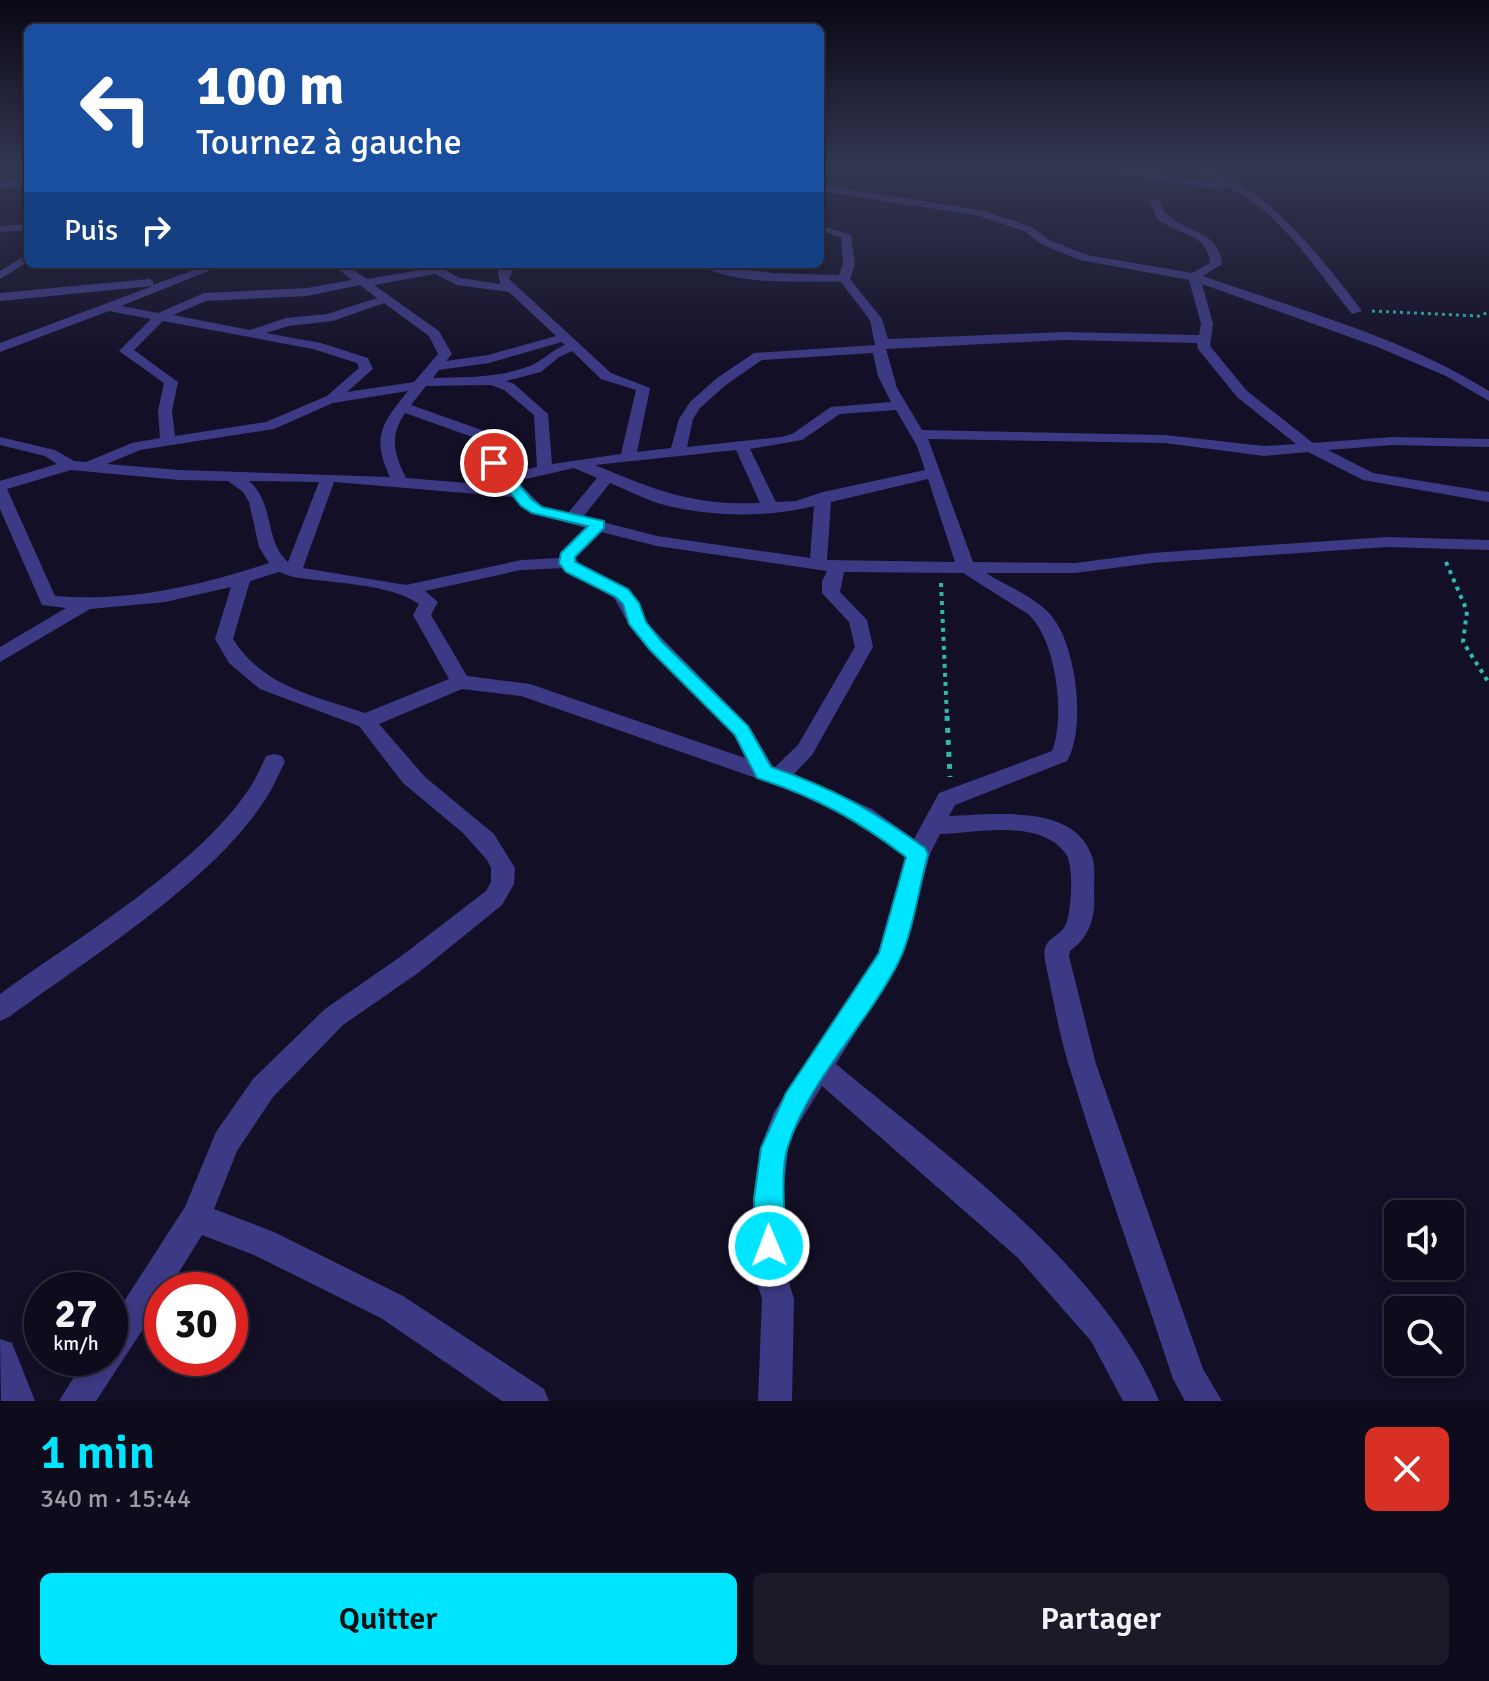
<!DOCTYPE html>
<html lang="fr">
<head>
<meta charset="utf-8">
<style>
  :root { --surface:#0e0b1c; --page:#1c1929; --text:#f1f3f6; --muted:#9b9ba3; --line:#2e2b3b; --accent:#00e5ff }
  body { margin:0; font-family:Signika,sans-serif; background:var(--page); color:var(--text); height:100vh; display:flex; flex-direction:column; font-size:30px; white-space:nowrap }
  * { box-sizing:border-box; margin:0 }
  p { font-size:26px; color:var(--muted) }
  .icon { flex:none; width:44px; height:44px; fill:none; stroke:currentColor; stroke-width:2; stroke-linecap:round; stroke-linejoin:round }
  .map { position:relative; height:1401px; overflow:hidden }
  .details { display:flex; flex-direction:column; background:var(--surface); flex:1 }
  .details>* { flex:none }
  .top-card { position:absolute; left:24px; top:24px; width:800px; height:244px; border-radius:12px; box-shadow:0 4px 12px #0003,0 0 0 2px var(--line); background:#1a4fa0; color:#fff; overflow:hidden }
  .tools { position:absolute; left:1384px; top:1200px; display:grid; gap:16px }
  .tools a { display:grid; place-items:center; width:80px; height:80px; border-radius:12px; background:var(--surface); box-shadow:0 4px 12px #0003,0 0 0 2px var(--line); font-size:40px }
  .speed { position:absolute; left:24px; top:1272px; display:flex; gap:16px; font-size:40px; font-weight:700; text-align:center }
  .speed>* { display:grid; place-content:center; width:104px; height:104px; border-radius:50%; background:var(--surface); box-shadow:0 4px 12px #0003,0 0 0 2px var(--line); line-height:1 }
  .speed small { font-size:20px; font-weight:400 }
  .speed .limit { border:12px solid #d22; background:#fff; color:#111 }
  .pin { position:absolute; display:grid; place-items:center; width:68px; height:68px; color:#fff; margin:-34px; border:4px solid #fff; border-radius:50%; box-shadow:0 2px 8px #0007 }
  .me { position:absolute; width:88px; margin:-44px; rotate:359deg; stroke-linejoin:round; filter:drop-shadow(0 0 6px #0008) }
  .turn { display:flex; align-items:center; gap:28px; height:168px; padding:0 40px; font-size:36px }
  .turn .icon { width:104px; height:104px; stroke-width:2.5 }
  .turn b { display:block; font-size:56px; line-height:68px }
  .then { display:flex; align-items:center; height:76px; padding:0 40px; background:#0003; gap:16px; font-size:30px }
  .round { display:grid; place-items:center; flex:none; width:84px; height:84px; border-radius:12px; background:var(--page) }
  .headline { display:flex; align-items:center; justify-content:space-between; height:136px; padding:0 40px }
  h1 { font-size:48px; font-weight:600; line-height:60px; color:var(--accent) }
  .action { display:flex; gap:16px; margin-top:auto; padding:16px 40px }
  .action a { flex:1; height:92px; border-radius:12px; background:var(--accent); color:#111; font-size:32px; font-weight:600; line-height:92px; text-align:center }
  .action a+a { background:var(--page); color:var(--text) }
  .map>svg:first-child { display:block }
</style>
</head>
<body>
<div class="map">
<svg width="1489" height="1401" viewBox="0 0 1489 1401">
  <rect width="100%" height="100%" fill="#130f26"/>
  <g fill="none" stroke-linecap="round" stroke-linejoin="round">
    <path stroke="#2fb8b0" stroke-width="3" stroke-dasharray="3 4" stroke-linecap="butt" d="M1372,311L1479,316L1489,312"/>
    <g stroke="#2fb8b0" stroke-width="4" stroke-dasharray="4 5" stroke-linecap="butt">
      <path d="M1446,562L1467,611L1463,642L1489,683"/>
      <path d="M941,583L947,718"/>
    </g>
    <path stroke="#2fb8b0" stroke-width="5" stroke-dasharray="5 7" stroke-linecap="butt" d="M947,716L950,777"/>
    <g fill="#3d3a85" fill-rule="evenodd">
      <path d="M820,168H828L820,174Z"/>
      <path d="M1089,168H1114L1221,184L1187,168C1255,168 1324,261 1362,311L1352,314C1315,269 1279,209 1225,186L1221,190Z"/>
      <path d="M28,179V185L0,189V183Z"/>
      <path d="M820,185L981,210L1032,227L1049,240L1087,255L1192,273L1210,263C1208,232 1176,235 1158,219C1154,215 1152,206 1150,201L1159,199C1161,204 1163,212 1168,215C1188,233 1219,231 1222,264L1203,276C1299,310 1403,337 1489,391V401L1446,376L1375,346L1202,284L1213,324L1210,346L1247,391L1313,443L1392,437L1489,439V447L1392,445L1328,450L1373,473L1489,492V502L1363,480L1308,452L1264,456L1165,443L928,439L973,562L1075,563L1152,553L1387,537L1489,540V550L1387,547L1152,563L1075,573H986C1006,586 1032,595 1049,613C1076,641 1087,727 1067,761L955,805L949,816C991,815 1072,803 1091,854C1096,864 1094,880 1094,891C1096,916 1090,937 1070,951L1069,956L1096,1064L1203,1369L1222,1401H1185L1173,1379C1139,1275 1101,1171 1069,1066C1059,1033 1053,999 1046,965C1039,937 1056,941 1065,926C1072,913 1074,865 1066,854C1039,818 979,833 940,834L930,854L902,957L836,1064C947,1157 1103,1265 1159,1401H1123L1091,1341L1018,1258L822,1086L795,1130L788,1148L783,1199L785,1270L794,1299L792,1401H758L762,1299L753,1270V1199L760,1148L774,1112L878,953L906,857L856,821L793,791L521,696L462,689L379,724L425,777L494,834L515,868L514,884L502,905L418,973L343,1025L273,1097L237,1151L214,1209L274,1232L403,1296L544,1389L549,1401H502L381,1318L254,1255L202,1235L168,1290H162V1300L96,1401H59L86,1358H110V1323L185,1207L216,1132L253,1079L325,1009L400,957L486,891L491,882V868L487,860L463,833L403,783L359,726L260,689L229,663L215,639L231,587L165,602L90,609L0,662V647L66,608L42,605L0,509V481L57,464L45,456L0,445V437L55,450L74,461L86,462L132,443L160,438L158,411L164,383L119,351L151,319L109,311L0,352V343L153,286L0,301V293L149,279L153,281V285L210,264H226L121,306L158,313L204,293L307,288L352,280L332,264H345L367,279L426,269L419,264H434L460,278L500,284L498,272L504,264H516L509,279L611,373L650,388L637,452L671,448L679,419L690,402L717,378L754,353L875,345L870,320L841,282C802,281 731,286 699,264L774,273L839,275L843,264L841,237L820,231V225L851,235L855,264L850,279L882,319L888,339L1065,332L1199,335L1201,324L1189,280L1080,260L1041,244L1024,231L979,216L820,191ZM435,274L457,285L509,292L556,336L488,355L446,361L452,354L439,331L374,285ZM360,285L377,298L327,314L286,318L250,330L173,315L206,301L307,296ZM384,303L429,336L438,354L414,382L347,392L373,369L368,358L321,343L266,333L288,326L333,321ZM163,321L313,349L357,363L359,368L327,396L266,422L175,436L172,411L178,382L134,350ZM1065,340L1197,343L1198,349L1237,397L1296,444L1264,446L1165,435L922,430L897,388L886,349ZM562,342L565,345C551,350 541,363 527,367C496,378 465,377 433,378L439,370L489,363ZM572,351L601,379L636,390L621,454L552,464L548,414L514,384L506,381L541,372L559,357ZM873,353L878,376L891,402L831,407L792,434L781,437L687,447L693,419L700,408L727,384L762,360ZM491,385L504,390L534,415L537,467L511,473L501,462L490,433L411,405L426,386ZM408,391C382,423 371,437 390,477L179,470L107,464L140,450L274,429L333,403ZM896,410L917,446L925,470L823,492L796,501L776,502L750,449L802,440L840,414ZM405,413L478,439L486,463L505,486L406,478C394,453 389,437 405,413ZM736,450L760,503C693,506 655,490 595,465ZM574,468L597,478L568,513L543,507L517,481ZM71,470L179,480L228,481L243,492L249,502L259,547L269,563C199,586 129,602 55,596L7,489ZM928,479L955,562L827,560L831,502ZM249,481L319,482L288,562C264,541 275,503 249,481ZM334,482L513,497L531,513L586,528L561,552L559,558L521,560L406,585L303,568ZM610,483C627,490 644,499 661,504C708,517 767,518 814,506L810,558L657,536L583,517ZM601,532L657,546L827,571L822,581V593L849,622L855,647L798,745L774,768L749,726L646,622L627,590L579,565L576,557ZM564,568L614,598L631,628L734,735L745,758L530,684L467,676L431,615L438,602L425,591L521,570ZM279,572L293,577C329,583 389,583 419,604L413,615L449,679L365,713C315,696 263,687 233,639L250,581ZM844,572L963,573L1028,614C1056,639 1066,716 1052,751L939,793L914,839L872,809L794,774L812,755L873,647L867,620L840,592Z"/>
      <path d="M28,224V230L0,232V226Z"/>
      <path d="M28,254V262L0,279V271Z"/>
      <path d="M274,754L282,756L285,762C278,775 273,788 265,800C211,883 89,958 9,1017L0,1021V994C76,939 197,867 249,789C256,779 261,767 266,756Z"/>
      <path d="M0,1339L12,1343L35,1401H1Z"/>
    </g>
  </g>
  <linearGradient id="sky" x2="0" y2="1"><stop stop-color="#0a0815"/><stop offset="0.46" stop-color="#333752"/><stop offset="1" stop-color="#333752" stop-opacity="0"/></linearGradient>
  <rect width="1489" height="364" fill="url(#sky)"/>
  <path fill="#00e5ff" stroke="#0095a6" stroke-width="2" d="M494,459L499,460L531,499L542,507L604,521V528L575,557V562L628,589L639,603L646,622L662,642L748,726L771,767C833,788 872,810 925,848L928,854C919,887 913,932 899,961C867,1025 810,1078 788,1146C777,1180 791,1228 779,1256L769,1260L759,1256L755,1246L754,1199L761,1148L786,1093L879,953L906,857C856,819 818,798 757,778L735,735L650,650L629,624L623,604L616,597L566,572L559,563L561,553L588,526L532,513L521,506L487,463Z"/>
</svg>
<div class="tools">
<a><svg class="icon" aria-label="sound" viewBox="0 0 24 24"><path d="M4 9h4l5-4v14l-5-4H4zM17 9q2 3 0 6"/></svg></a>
<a><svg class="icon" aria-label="search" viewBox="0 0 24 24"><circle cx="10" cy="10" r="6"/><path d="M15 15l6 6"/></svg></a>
</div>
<div class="speed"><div>27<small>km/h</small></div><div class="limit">30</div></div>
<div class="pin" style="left:494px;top:463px;background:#d93025"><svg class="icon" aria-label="arrive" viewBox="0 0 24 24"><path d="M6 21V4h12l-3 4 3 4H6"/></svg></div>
<svg class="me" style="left:769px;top:1246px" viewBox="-20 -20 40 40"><circle r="17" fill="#00e5ff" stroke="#fff" stroke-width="3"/><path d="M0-11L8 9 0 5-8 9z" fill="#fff"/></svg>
<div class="top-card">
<div class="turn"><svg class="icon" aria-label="left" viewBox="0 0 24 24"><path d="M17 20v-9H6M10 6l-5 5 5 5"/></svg><div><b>100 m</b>Tournez à gauche</div></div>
<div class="then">Puis<svg class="icon" aria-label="right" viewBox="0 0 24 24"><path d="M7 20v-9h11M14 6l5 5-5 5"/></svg></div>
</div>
</div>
<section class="details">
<div class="headline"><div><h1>1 min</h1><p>340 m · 15:44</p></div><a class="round" style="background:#d93025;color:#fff"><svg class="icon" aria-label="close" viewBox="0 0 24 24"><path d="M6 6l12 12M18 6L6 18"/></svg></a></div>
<div class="action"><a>Quitter</a><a>Partager</a></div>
</section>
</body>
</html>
